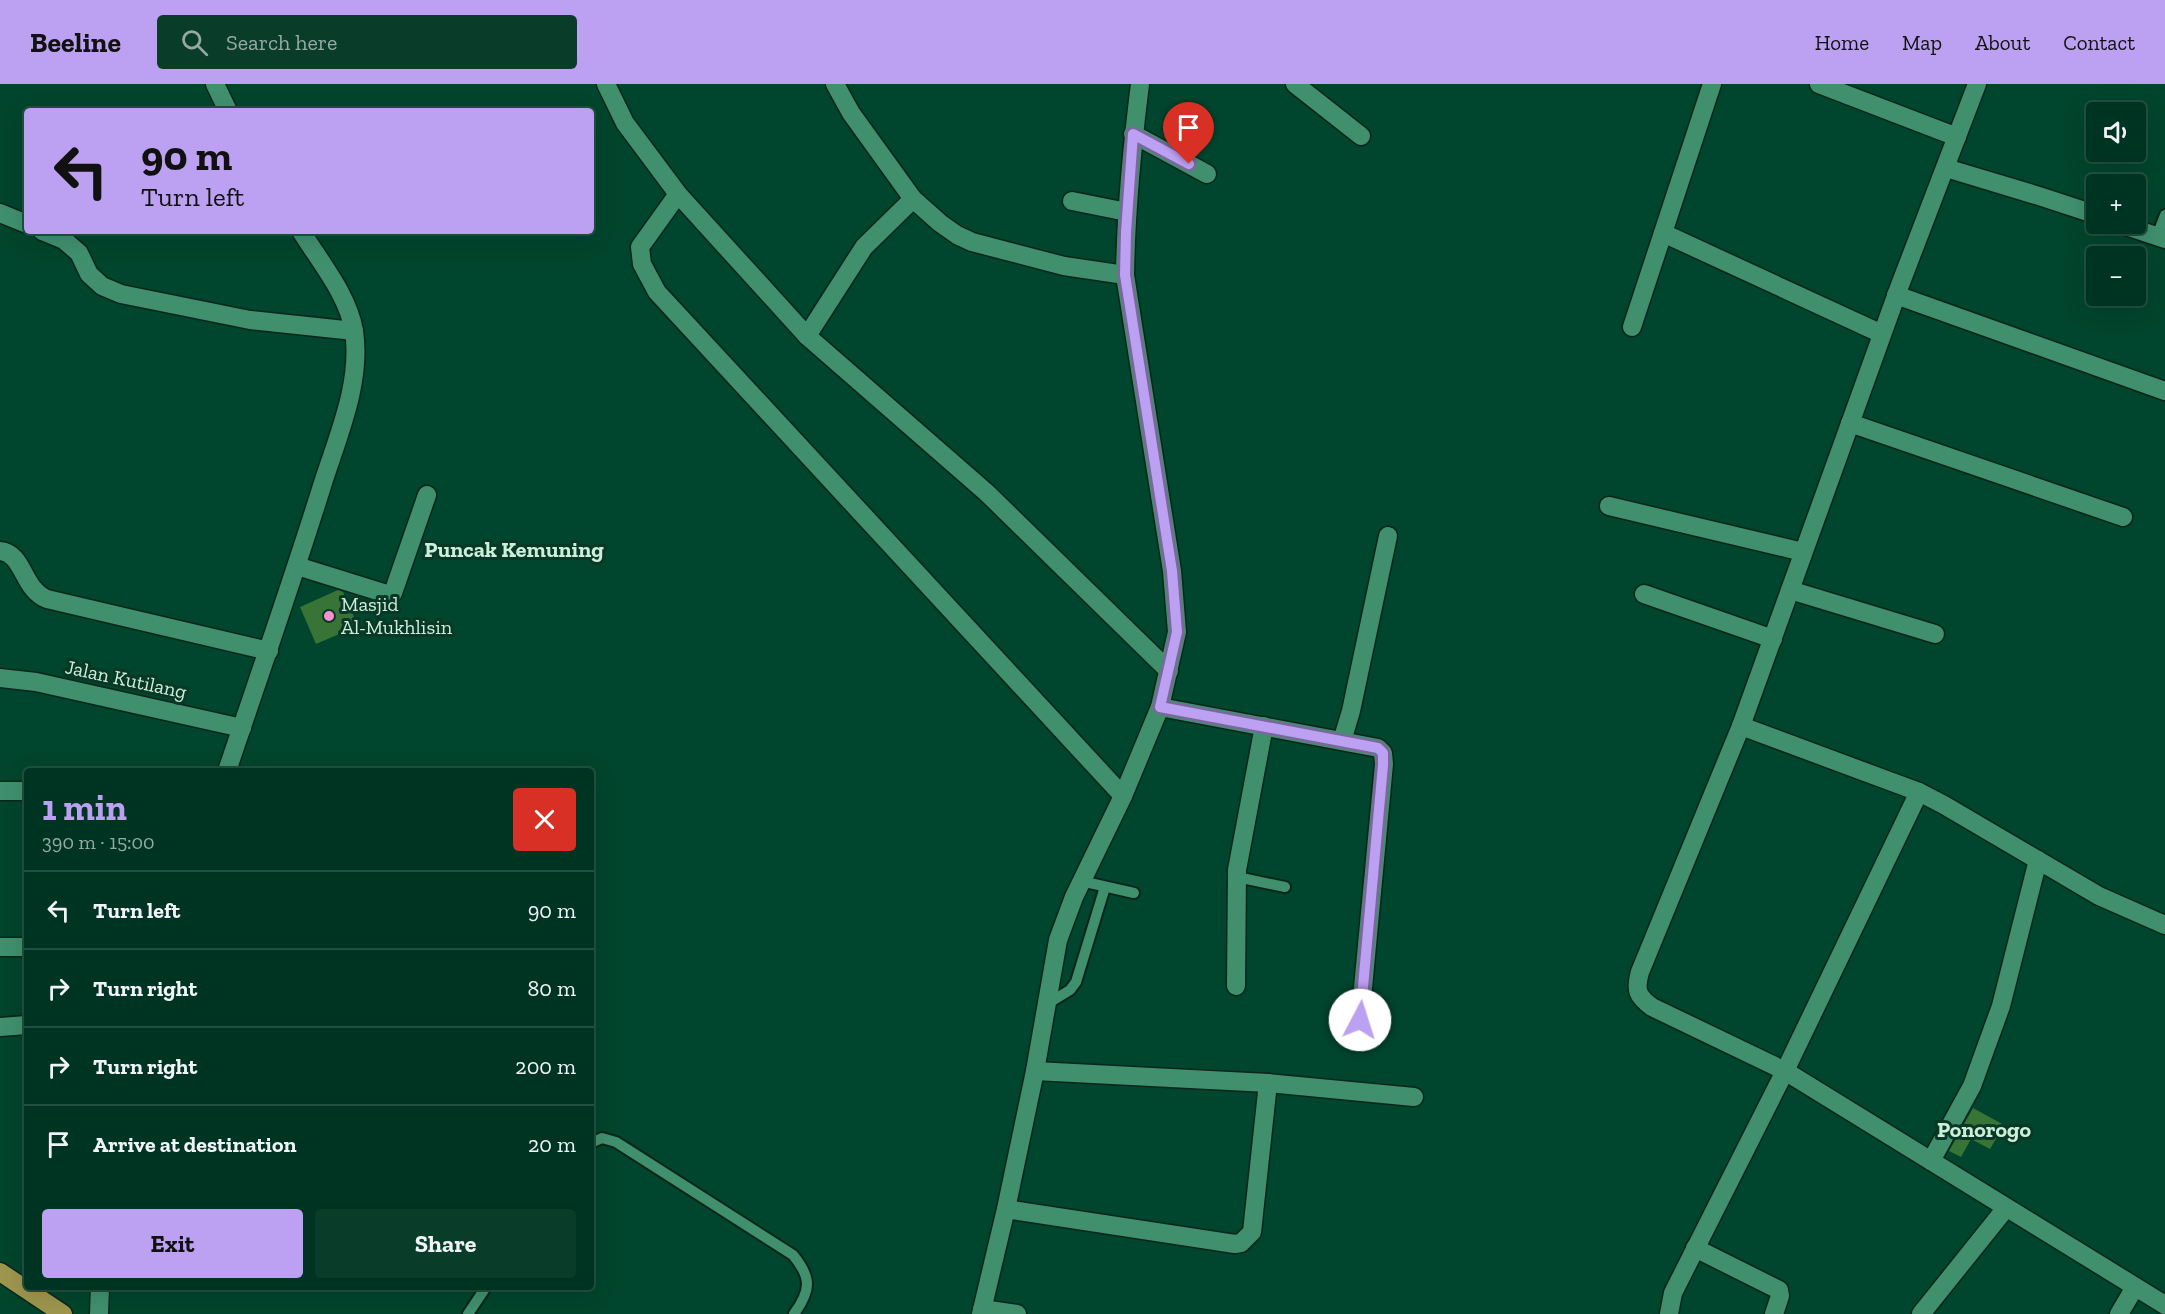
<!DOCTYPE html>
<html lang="en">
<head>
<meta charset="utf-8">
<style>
  :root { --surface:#003422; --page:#0a3c2a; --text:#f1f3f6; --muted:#95aaa5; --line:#224f40; --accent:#bca0f2 }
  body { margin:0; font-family:"Zilla Slab",serif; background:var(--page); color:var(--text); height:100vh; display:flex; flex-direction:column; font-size:22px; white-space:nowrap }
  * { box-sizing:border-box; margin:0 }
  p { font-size:20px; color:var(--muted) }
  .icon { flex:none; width:33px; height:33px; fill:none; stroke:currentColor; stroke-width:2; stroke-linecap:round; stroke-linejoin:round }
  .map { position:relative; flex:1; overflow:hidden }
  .drawer { position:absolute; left:24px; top:684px; width:570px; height:522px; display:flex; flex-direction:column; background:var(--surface); border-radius:6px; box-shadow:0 6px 24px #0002,0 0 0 2px var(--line) }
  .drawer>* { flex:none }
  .guide { position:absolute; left:24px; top:24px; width:570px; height:126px; border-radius:6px; box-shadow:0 6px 24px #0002,0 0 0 2px var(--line); background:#bca0f2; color:#111; overflow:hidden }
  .tools { position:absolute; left:2086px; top:18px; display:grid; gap:12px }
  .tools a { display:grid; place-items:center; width:60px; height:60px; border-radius:6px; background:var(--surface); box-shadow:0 6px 24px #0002,0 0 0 2px var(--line); font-size:30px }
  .pin { position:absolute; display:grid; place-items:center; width:51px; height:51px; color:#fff; margin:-62px -26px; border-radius:50% 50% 50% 0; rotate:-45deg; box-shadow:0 0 6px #0007 }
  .pin .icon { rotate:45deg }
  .me { position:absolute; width:66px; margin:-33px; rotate:5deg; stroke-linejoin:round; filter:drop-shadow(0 0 4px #0008) }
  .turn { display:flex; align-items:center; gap:21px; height:126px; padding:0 18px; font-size:27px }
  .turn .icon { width:78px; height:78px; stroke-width:2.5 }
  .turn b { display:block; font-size:42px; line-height:51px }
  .round { display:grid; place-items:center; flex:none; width:63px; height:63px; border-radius:6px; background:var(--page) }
  .head { display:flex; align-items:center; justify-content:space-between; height:102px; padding:0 18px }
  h1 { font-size:36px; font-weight:700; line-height:45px; color:var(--accent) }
  .cta { display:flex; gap:12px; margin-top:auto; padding:12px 18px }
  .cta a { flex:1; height:69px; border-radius:6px; background:var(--accent); color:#111; font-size:24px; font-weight:700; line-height:69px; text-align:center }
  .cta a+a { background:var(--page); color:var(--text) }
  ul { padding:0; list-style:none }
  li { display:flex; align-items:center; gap:18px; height:78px; padding:0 18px; border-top:2px solid var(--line) }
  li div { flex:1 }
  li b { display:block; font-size:22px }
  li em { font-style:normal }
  header { display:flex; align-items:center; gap:36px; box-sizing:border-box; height:84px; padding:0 30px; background:var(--accent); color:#111 }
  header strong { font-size:28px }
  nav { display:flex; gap:33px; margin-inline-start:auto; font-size:21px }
  .search { width:420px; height:54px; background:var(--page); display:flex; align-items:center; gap:15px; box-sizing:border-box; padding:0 21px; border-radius:6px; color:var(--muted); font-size:22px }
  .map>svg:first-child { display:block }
</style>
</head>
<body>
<header>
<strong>Beeline</strong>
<div class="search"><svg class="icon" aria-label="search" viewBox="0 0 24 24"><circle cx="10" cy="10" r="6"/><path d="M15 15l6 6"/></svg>Search here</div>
<nav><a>Home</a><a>Map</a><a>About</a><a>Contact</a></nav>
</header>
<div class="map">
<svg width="2165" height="1230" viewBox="0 0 2165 1230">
  <rect width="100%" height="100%" fill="#00452d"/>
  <g fill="#387435">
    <path d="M338,506L343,508L358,542L316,560L300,523Z"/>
    <path d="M1973,1024L2004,1041L1990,1065L1971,1055L1961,1073L1949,1067Z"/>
  </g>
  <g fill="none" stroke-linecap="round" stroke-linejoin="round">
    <g stroke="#0d261b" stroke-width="14">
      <g id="lane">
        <path d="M2157,152L2165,131"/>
        <path d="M1237,793L1285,803"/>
        <path d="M1081,797L1134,809"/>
        <path d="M1047,920L1070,906L1076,898L1105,803"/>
        <path d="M591,1059L602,1054L616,1058L793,1171C812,1194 811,1206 794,1230"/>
        <path d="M468,1230L486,1203"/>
      </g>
    </g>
    <g stroke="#0d261b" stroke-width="21">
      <g id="street">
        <path d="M215,0L228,27"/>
        <path d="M606,0L625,39L678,110L807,252L987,409L1169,587"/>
        <path d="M835,0L851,29L913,115L940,139L957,151L972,158L1064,182L1125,191"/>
        <path d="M1295,0L1361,52"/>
        <path d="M1819,0L1957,53"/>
        <path d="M1977,0L1900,201L1741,642L1640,888C1635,906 1637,912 1652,923L1785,987L2165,1221"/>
        <path d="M1133,50L1207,90"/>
        <path d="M1946,84L2039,112L2097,131"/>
        <path d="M678,110L640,163L642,180L657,208L1123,712"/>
        <path d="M1072,117L1127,128"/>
        <path d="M0,129L27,140"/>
        <path d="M2120,140L2165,155"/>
        <path d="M42,147L64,156L79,169L89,190L102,202L121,210L250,236L354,247"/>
        <path d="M1663,149L1882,250"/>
        <path d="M1896,211L2165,307"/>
        <path d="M1632,243L1712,0"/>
        <path d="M807,252L864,163L913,115"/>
        <path d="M1850,339L2123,433"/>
        <path d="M1609,422L1803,468"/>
        <path d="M0,467C24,469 22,505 47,515L269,567"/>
        <path d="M297,482L387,510L393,509L427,411"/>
        <path d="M1790,506L1935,550"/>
        <path d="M1644,510L1773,555"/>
        <path d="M0,594L36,598L242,644"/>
        <path d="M1160,623L1378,664L1383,669L1384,680L1360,936"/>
        <path d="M1741,642L1919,708L1944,721L2099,812L2165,841"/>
        <path d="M1342,657L1351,627L1388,452"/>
        <path d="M227,687C259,592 292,498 322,402C337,354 362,299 354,247C348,211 320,178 301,147"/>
        <path d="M0,707H27"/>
        <path d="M0,863H27"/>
        <path d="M1236,902L1237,786L1264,642"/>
        <path d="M0,943L27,941"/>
        <path d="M1035,987L1268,999L1414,1013"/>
        <path d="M1931,1077L1972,1002L2001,922L2038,776"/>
        <path d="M1006,1125L1235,1160L1241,1159L1252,1148L1268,999"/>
        <path d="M1695,1164L1779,1206L1780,1212L1774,1230"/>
        <path d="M982,1225L1017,1230"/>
        <path d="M99,1230L100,1203"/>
        <path d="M981,1230L1006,1125L1035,987L1058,856L1074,813L1123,712L1160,623L1177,548L1172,487L1125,191C1126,127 1132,63 1140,0"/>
        <path d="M1669,1230L1673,1209L1785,987L1919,708"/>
        <path d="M1921,1230L2006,1124"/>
        <path d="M2119,1230L2135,1203"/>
      </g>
    </g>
    <g stroke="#0d261b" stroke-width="21">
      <path id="highway" d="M0,1188L63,1230"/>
    </g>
    <use href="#lane" stroke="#40906e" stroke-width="10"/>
    <use href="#street" stroke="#40906e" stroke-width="18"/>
    <use href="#highway" stroke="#9e964e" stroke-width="18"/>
  </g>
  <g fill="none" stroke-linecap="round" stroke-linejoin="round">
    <g stroke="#7a689d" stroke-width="15">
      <path id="route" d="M1189,80L1133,50L1126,148L1125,191L1172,487L1177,548L1160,623L1378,664L1383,669V681L1360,936"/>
    </g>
    <use href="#route" stroke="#bca0f2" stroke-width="10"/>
  </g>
  <circle fill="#f690d0" stroke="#0b3826" stroke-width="2" cx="329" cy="532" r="6"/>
  <g text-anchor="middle" stroke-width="6" stroke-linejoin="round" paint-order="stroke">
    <g font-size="20" fill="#caf0dc" stroke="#0b3826" text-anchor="start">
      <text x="341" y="527">Masjid<tspan x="341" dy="23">Al-Mukhlisin</tspan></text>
    </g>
    <g font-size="20" fill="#caf0dc" stroke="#0b3826">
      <text transform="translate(126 595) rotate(12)" y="7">Jalan Kutilang</text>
    </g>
    <g font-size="22" font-weight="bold" fill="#caf0dc" stroke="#0b3826">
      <text x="514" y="473">Puncak Kemuning</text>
      <text x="1984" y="1053">Ponorogo</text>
    </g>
  </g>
</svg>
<div class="tools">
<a><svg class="icon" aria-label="sound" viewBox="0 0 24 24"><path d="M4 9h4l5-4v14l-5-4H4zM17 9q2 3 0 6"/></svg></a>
<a>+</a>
<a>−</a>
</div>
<div class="pin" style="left:1189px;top:80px;background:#d93025"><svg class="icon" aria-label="arrive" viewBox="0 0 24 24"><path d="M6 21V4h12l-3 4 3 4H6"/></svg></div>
<svg class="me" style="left:1360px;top:936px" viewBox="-20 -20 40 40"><circle r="19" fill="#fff"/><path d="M0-13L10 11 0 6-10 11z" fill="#bca0f2"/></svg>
<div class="guide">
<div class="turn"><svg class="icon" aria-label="left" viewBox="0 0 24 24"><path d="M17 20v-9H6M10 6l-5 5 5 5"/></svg><div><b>90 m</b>Turn left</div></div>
</div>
<section class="drawer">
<div class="head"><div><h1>1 min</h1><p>390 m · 15:00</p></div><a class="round" style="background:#d93025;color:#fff"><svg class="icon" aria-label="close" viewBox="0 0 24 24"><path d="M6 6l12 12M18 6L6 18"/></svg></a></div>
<ul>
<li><svg class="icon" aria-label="left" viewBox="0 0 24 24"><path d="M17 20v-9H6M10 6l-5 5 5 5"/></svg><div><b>Turn left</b></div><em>90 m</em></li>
<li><svg class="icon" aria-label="right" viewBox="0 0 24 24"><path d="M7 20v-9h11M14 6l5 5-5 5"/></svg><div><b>Turn right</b></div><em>80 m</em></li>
<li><svg class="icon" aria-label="right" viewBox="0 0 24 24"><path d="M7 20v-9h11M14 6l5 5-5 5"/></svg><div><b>Turn right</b></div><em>200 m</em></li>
<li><svg class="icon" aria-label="arrive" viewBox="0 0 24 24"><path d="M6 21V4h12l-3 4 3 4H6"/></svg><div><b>Arrive at destination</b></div><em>20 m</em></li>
</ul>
<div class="cta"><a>Exit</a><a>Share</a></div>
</section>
</div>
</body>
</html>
